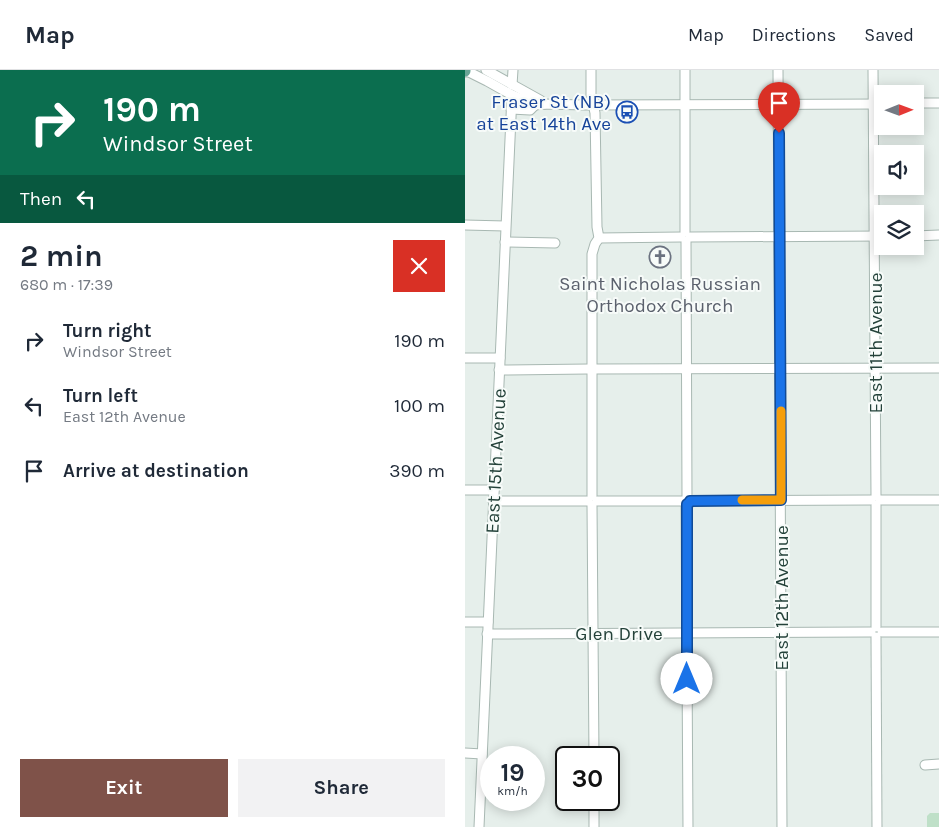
<!DOCTYPE html>
<html lang="en">
<head>
<meta charset="utf-8">
<style>
  :root { --surface:#fff; --page:#f2f2f3; --text:#1f2937; --muted:#747a83; --line:#e0e1e3; --accent:#7f5249 }
  body { margin:0; font-family:Karla,sans-serif; background:var(--page); color:var(--text); height:100vh; display:flex; flex-direction:column; font-size:19px; white-space:nowrap }
  * { box-sizing:border-box; margin:0 }
  p { font-size:16px; color:var(--muted) }
  .icon { flex:none; width:28px; height:28px; fill:none; stroke:currentColor; stroke-width:2; stroke-linecap:round; stroke-linejoin:round }
  .map { position:relative; flex:1; overflow:hidden }
  .panel { display:flex; flex-direction:column; background:var(--surface); width:465px }
  .panel>* { flex:none }
  .banner { background:#0b6e4f; color:#fff; overflow:hidden }
  .needle { width:32px; rotate:89deg }
  .fabs { position:absolute; left:409px; top:15px; display:grid; gap:10px }
  .fabs a { display:grid; place-items:center; width:50px; height:50px; border-radius:0px; background:var(--surface); box-shadow:0 2px 12px #0003; font-size:25px }
  .speed { position:absolute; left:15px; top:676px; display:flex; gap:10px; font-size:25px; font-weight:700; text-align:center }
  .speed>* { display:grid; place-content:center; width:65px; height:65px; border-radius:50%; background:var(--surface); box-shadow:0 2px 12px #0003; line-height:1 }
  .speed small { font-size:12px; font-weight:400 }
  .speed .limit { border:2px solid #111; border-radius:8px; background:#fff; color:#111 }
  .pin { position:absolute; display:grid; place-items:center; width:42px; height:42px; color:#fff; margin:-51px -21px; border-radius:50% 50% 50% 0; rotate:-45deg; box-shadow:0 0 5px #0007 }
  .pin .icon { rotate:45deg }
  .me { position:absolute; width:55px; margin:-28px; rotate:0deg; stroke-linejoin:round; filter:drop-shadow(0 0 4px #0008) }
  .turn { display:flex; align-items:center; gap:18px; height:105px; padding:0 20px; font-size:22px }
  .turn .icon { width:65px; height:65px; stroke-width:2.5 }
  .turn b { display:block; font-size:35px; line-height:42px }
  .then { display:flex; align-items:center; height:48px; padding:0 20px; background:#0003; gap:10px; font-size:19px }
  .round { display:grid; place-items:center; flex:none; width:52px; height:52px; border-radius:0px; background:var(--page) }
  .head { display:flex; align-items:center; justify-content:space-between; height:85px; padding:0 20px }
  h1 { font-size:30px; font-weight:700; line-height:38px }
  .action { display:flex; gap:10px; margin-top:auto; padding:10px 20px }
  .action a { flex:1; height:58px; border-radius:0px; background:var(--accent); color:#fff; font-size:20px; font-weight:700; line-height:58px; text-align:center }
  .action a+a { background:var(--page); color:var(--text) }
  ul { padding:0; list-style:none }
  li { display:flex; align-items:center; gap:15px; height:65px; padding:0 20px }
  li div { flex:1 }
  li b { display:block; font-size:19px }
  li em { font-style:normal }
  header { display:flex; align-items:center; gap:30px; box-sizing:border-box; height:70px; padding:0 25px; background:var(--surface); border-bottom:1px solid var(--line) }
  header strong { font-size:24px }
  nav { display:flex; gap:28px; margin-inline-start:auto; font-size:18px }
  main { display:flex; flex:1; min-height:0 }
  .map>svg:first-child { display:block }
</style>
</head>
<body>
<header>
<strong>Map</strong>
<nav><a>Map</a><a>Directions</a><a>Saved</a></nav>
</header>
<main>
<section class="panel">
<div class="banner">
<div class="turn"><svg class="icon" aria-label="right" viewBox="0 0 24 24"><path d="M7 20v-9h11M14 6l5 5-5 5"/></svg><div><b>190 m</b>Windsor Street</div></div>
<div class="then">Then<svg class="icon" aria-label="left" viewBox="0 0 24 24"><path d="M17 20v-9H6M10 6l-5 5 5 5"/></svg></div>
</div>
<div class="head"><div><h1>2 min</h1><p>680 m · 17:39</p></div><a class="round" style="background:#d93025;color:#fff"><svg class="icon" aria-label="close" viewBox="0 0 24 24"><path d="M6 6l12 12M18 6L6 18"/></svg></a></div>
<ul>
<li><svg class="icon" aria-label="right" viewBox="0 0 24 24"><path d="M7 20v-9h11M14 6l5 5-5 5"/></svg><div><b>Turn right</b><p>Windsor Street</p></div><em>190 m</em></li>
<li><svg class="icon" aria-label="left" viewBox="0 0 24 24"><path d="M17 20v-9H6M10 6l-5 5 5 5"/></svg><div><b>Turn left</b><p>East 12th Avenue</p></div><em>100 m</em></li>
<li><svg class="icon" aria-label="arrive" viewBox="0 0 24 24"><path d="M6 21V4h12l-3 4 3 4H6"/></svg><div><b>Arrive at destination</b></div><em>390 m</em></li>
</ul>
<div class="action"><a>Exit</a><a>Share</a></div>
</section>
<div class="map">
<svg width="474" height="757" viewBox="0 0 474 757">
  <rect width="100%" height="100%" fill="#e6efeb"/>
  <path fill="#bfe0c8" d="M465,743H474V757H462V746Z"/>
  <g fill="none" stroke-linecap="round" stroke-linejoin="round">
    <g stroke="#a8b8b2" stroke-width="11">
      <g id="minor">
        <path d="M0,0L22,11L47,25L70,35L79,34L120,35L418,34"/>
        <path d="M21,0L75,30L79,34"/>
        <path d="M126,0V25L130,43L132,157L134,168L130,174L127,184V296"/>
        <path d="M220,0V162"/>
        <path d="M313,0L317,757"/>
        <path d="M408,0L411,426"/>
        <path d="M47,15L48,0"/>
        <path d="M450,33H474"/>
        <path d="M46,39L65,40L70,35"/>
        <path d="M0,155L40,156"/>
        <path d="M450,166L474,165"/>
        <path d="M225,167L418,166"/>
        <path d="M134,168L216,167"/>
        <path d="M221,171L222,427"/>
        <path d="M40,172L90,173"/>
        <path d="M0,288H35"/>
        <path d="M130,299L474,298"/>
        <path d="M34,300L123,299"/>
        <path d="M127,303V426"/>
        <path d="M0,420H29"/>
        <path d="M415,430H474"/>
        <path d="M28,431H123"/>
        <path d="M132,431H218"/>
        <path d="M225,431L406,430"/>
        <path d="M221,434L223,757"/>
        <path d="M127,435L129,688"/>
        <path d="M411,435V557"/>
        <path d="M0,552H23"/>
        <path d="M417,562H474"/>
        <path d="M22,564L406,562"/>
        <path d="M411,567L412,757"/>
        <path d="M0,683L17,684"/>
        <path d="M460,695L474,694"/>
        <path d="M129,730V757"/>
        <path d="M14,757L47,25"/>
      </g>
    </g>
    <g stroke="#c2cac8" stroke-width="14">
      <path id="major" d="M0,1V0"/>
    </g>
    <use href="#minor" stroke="#fff" stroke-width="9"/>
    <use href="#major" stroke="#6aa596" stroke-width="11"/>
  </g>
  <g fill="none" stroke-linecap="round" stroke-linejoin="round">
    <g stroke="#114b97" stroke-width="12">
      <path id="route" d="M222,609V434L224,433L225,431L316,430L314,63"/>
    </g>
    <use href="#route" stroke="#1a73e8" stroke-width="9"/>
    <path stroke="#f59e0b" stroke-width="9" d="M277,430H316V341"/>
  </g>
  <defs>
    <g id="bus-ring" transform="scale(1.125)"><circle r="9.5" fill="#f7fbf9" stroke="#1a4fb4" stroke-width="1.5"/><path d="M-5-6H5V4H4V6H2V4H-2V6H-4V4H-5ZM-3.5-4V0h7V-4ZM-3.5 1.2v1.5H-2V1.2ZM2 1.2v1.5H3.5V1.2Z" fill="#1a4fb4"/></g>
    <g id="church-ring" transform="scale(1.125)"><circle r="9.5" fill="#f7fbf9" stroke="#6b7280" stroke-width="1.5"/><path d="M-1.2-6h2.4v3.5h3.3v2.4h-3.3V6h-2.4V-.1h-3.3v-2.4h3.3Z" fill="#6b7280"/></g>
  </defs>
  <g fill-rule="evenodd">
    <use href="#bus-ring" x="162" y="42"/>
    <use href="#church-ring" x="195" y="187"/>
  </g>
  <g text-anchor="middle" stroke-width="4" stroke-linejoin="round" paint-order="stroke">
    <g font-size="19" fill="#164399" stroke="#f7fbf9" text-anchor="end">
      <text x="146" y="38">Fraser St (NB)<tspan x="146" dy="22">at East 14th Ave</tspan></text>
    </g>
    <g font-size="19" fill="#5b616d" stroke="#f7fbf9">
      <text x="195" y="220">Saint Nicholas Russian<tspan x="195" dy="22">Orthodox Church</tspan></text>
    </g>
    <g font-size="19" fill="#24423a" stroke="#f7fbf9">
      <text transform="translate(410 273) rotate(-90)" y="7">East 11th Avenue</text>
      <text transform="translate(30 391) rotate(-87)" y="7">East 15th Avenue</text>
      <text transform="translate(316 528) rotate(-90)" y="7">East 12th Avenue</text>
      <text x="154" y="570">Glen Drive</text>
    </g>
  </g>
</svg>
<div class="fabs">
<a><svg class="needle" viewBox="-14 -14 28 28"><path d="M0-13l5 13h-10z" fill="#e53935"/><path d="M0 13l5-13h-10z" fill="#747a83"/></svg></a>
<a><svg class="icon" aria-label="sound" viewBox="0 0 24 24"><path d="M4 9h4l5-4v14l-5-4H4zM17 9q2 3 0 6"/></svg></a>
<a><svg class="icon" aria-label="layers" viewBox="0 0 24 24"><path d="M12 4l9 5-9 5-9-5zM3 14l9 5 9-5"/></svg></a>
</div>
<div class="speed"><div>19<small>km/h</small></div><div class="limit">30</div></div>
<div class="pin" style="left:314px;top:63px;background:#d93025"><svg class="icon" aria-label="arrive" viewBox="0 0 24 24"><path d="M6 21V4h12l-3 4 3 4H6"/></svg></div>
<svg class="me" style="left:222px;top:609px" viewBox="-20 -20 40 40"><circle r="19" fill="#fff"/><path d="M0-13L10 11 0 6-10 11z" fill="#1a73e8"/></svg>
</div>
</main>
</body>
</html>
